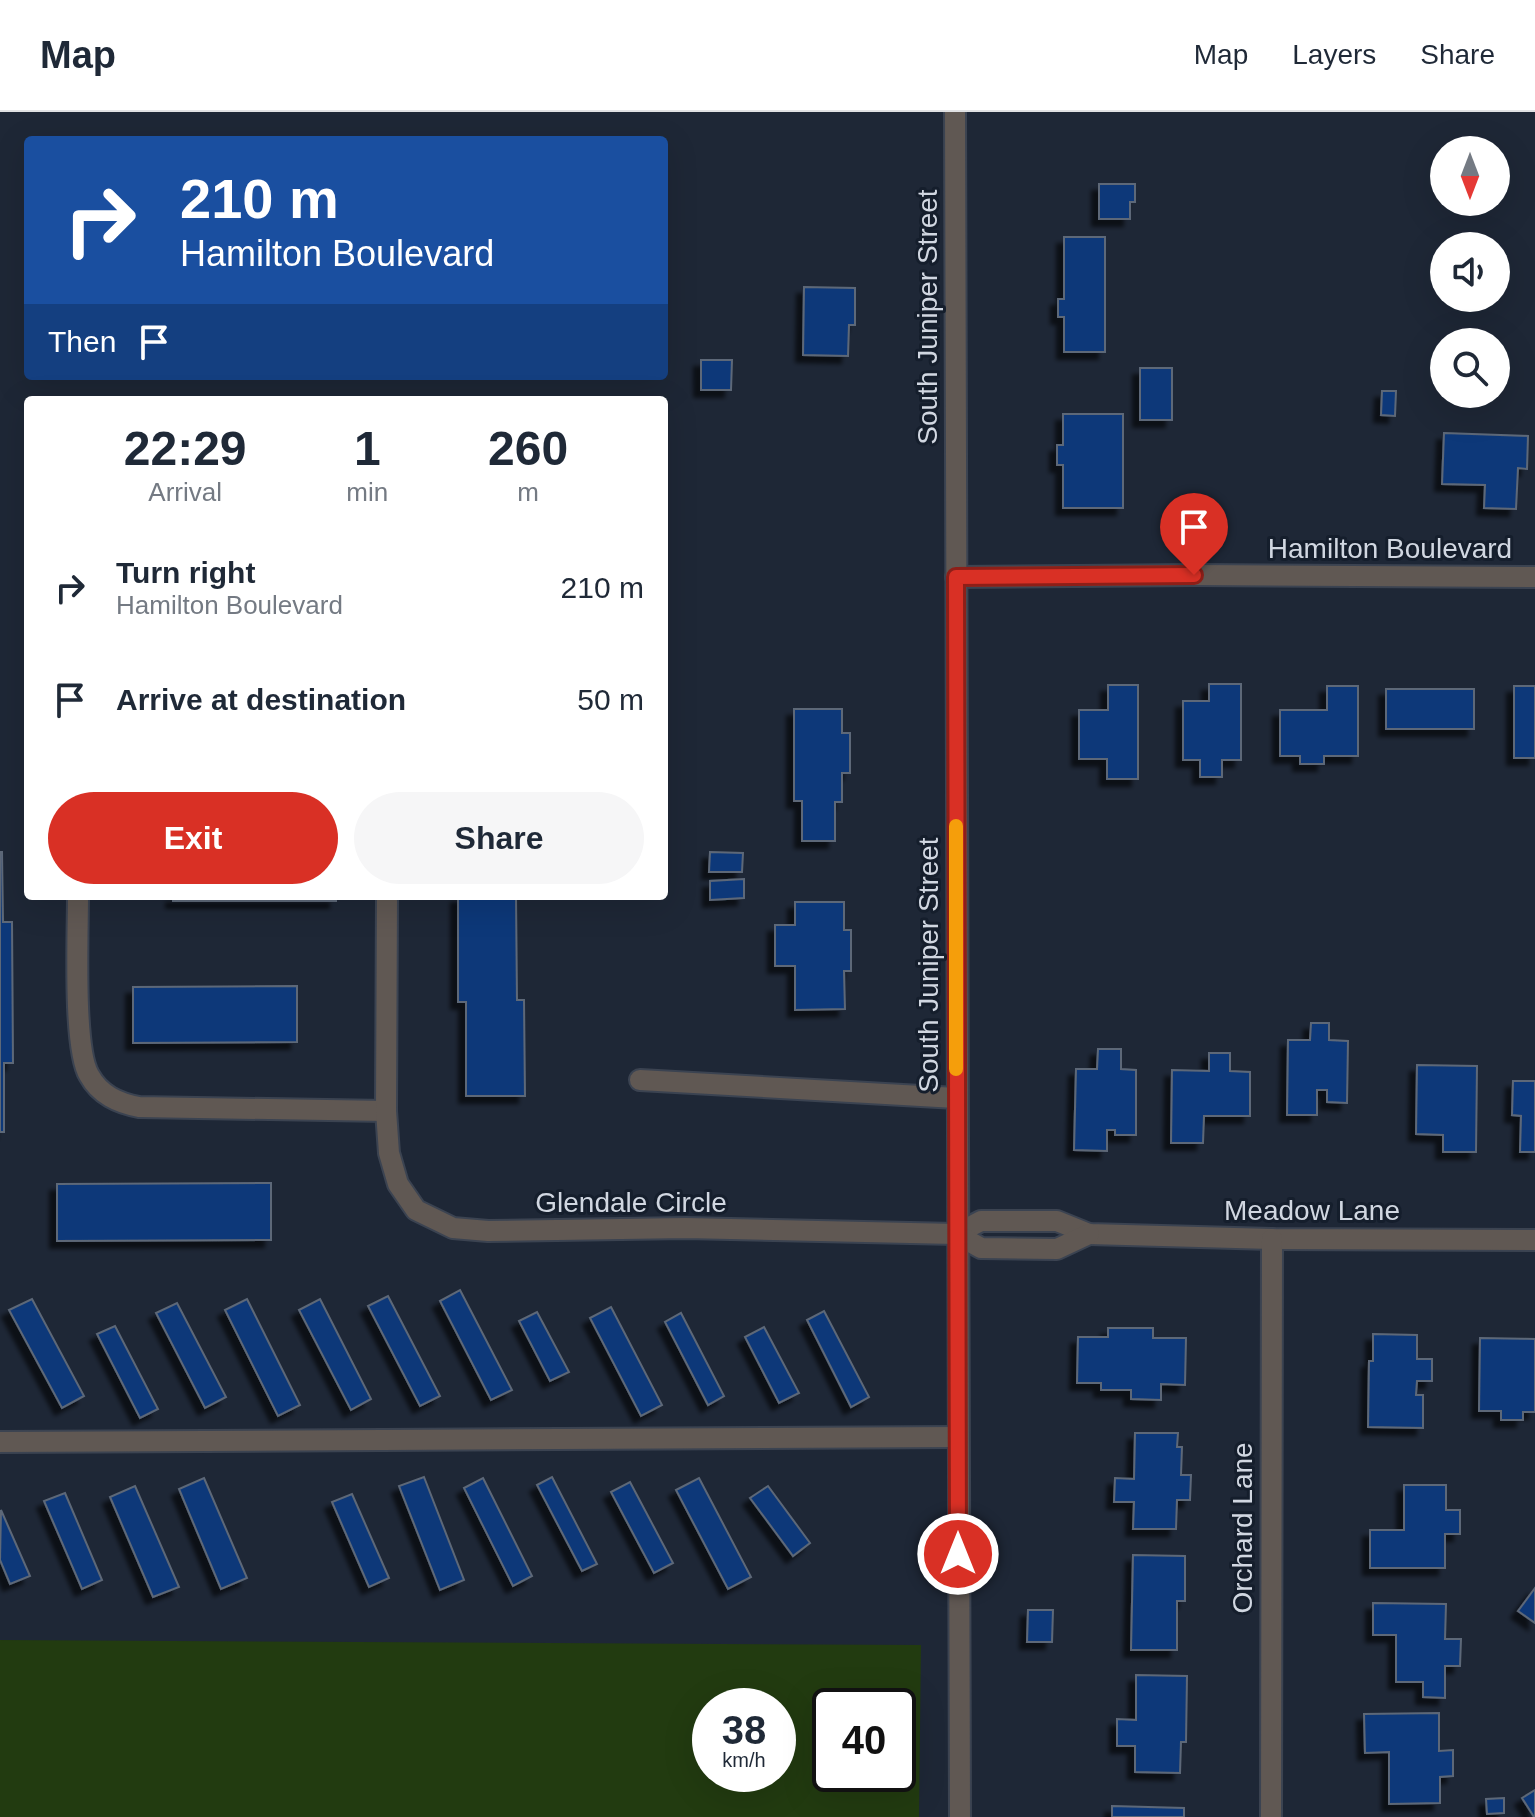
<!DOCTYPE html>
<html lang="en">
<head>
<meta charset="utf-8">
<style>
  :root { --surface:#fff; --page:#f6f6f7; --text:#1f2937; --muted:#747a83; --line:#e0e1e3; --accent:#d93025 }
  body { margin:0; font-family:Helvetica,sans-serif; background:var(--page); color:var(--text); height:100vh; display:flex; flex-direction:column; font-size:30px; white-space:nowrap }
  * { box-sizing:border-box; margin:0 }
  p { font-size:26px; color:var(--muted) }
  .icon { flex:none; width:44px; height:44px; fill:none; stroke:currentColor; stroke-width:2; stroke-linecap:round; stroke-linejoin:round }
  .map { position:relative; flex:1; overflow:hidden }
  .sheet { position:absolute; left:24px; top:284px; width:644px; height:504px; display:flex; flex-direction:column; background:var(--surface); border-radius:8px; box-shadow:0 8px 32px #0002 }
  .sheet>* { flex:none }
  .banner { position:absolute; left:24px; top:24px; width:644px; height:244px; border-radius:8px; box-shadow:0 8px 32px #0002; background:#1a4fa0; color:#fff; overflow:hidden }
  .needle { width:52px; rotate:180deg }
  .fabs { position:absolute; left:1430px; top:24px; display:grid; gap:16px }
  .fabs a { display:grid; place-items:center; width:80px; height:80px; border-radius:50%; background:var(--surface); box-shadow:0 8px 32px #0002; font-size:40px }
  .speed { position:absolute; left:692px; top:1576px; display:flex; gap:16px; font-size:40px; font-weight:700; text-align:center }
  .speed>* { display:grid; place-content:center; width:104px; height:104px; border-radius:50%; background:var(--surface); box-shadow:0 8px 32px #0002; line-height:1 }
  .speed small { font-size:20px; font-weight:400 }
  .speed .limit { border:4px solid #111; border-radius:12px; background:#fff; color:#111 }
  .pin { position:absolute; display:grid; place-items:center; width:68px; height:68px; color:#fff; margin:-82px -34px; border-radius:50% 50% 50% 0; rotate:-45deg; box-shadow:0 0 8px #0007 }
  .pin .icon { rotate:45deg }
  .me { position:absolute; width:88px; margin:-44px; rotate:0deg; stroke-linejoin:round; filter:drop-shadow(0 0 6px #0008) }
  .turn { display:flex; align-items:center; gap:28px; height:168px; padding:0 24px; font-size:36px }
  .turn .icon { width:104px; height:104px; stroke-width:2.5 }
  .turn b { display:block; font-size:56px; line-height:68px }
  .then { display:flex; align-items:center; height:76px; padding:0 24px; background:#0003; gap:16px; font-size:30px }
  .eta { display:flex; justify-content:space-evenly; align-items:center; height:136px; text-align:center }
  .eta b { font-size:48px; font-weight:600; line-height:56px }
  .button { display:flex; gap:16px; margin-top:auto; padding:16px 24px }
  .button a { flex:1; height:92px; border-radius:48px; background:var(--accent); color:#fff; font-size:32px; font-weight:600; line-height:92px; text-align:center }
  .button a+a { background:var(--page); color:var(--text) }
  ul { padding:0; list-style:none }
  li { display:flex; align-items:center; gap:24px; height:112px; padding:0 24px }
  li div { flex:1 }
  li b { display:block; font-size:30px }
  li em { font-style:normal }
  header { display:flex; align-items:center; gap:48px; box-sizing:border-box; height:112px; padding:0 40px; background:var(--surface); border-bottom:2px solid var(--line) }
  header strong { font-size:38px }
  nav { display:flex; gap:44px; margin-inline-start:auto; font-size:28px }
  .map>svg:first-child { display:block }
</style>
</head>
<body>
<header>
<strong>Map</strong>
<nav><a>Map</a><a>Layers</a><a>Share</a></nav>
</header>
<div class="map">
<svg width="1535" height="1705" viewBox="0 0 1535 1705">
  <defs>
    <filter id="shadow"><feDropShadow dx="-7" dy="7" stdDeviation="2" flood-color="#0009"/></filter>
  </defs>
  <rect width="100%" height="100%" fill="#1e2736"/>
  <path fill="#223b10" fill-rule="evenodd" d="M0,1528L921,1533L919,1705H0ZM710,1594H778V1662H710ZM830,1594H898V1662H830Z"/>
  <g fill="#0f3979" stroke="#5d6878" stroke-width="2" filter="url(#shadow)">
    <path d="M1099,72H1135V90H1130V107H1099Z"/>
    <path d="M1064,125H1105V240H1064V205H1058V187H1064Z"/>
    <path d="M804,175L855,176V213H849L848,244L803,243Z"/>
    <path d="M701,248H732L731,278H701Z"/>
    <rect x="1140" y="256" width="32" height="52"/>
    <path d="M1382,279H1396L1395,304L1381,303Z"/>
    <path d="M1063,302H1123V396H1063V353H1057V333H1063Z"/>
    <path d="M1444,321L1528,324L1527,357L1518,356L1516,397L1484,396L1485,373L1442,372Z"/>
    <path d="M1209,572H1241V648H1222V665H1200V648H1183V589H1209Z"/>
    <path d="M1108,573H1138V667H1107V647H1079V598H1108Z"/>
    <path d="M1327,574H1358V644H1324V652H1300V644H1280V598H1327Z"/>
    <rect x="1514" y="574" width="21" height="72"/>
    <rect x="1386" y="577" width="88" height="40"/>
    <path d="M794,597H842V621H850V661H842V690H835V729H802V689H794Z"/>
    <path d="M0,740H2L3,810H12L13,951H4V1020H0Z"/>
    <path d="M710,740L743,741L742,760H709Z"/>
    <path d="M744,767V786L710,788V769Z"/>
    <rect x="173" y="784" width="163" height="5"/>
    <path d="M458,784H516L517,888H524L525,984H466V890H458Z"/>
    <path d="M795,790H844V818H851V859H844L845,897L795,898V854H775V813H795Z"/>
    <path d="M297,874V930L133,931V875Z"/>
    <path d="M1311,911H1329V928L1348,929L1347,991L1327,990V978H1317V1003H1287L1288,928H1310Z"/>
    <path d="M1098,937H1121V957L1136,958V1023H1115V1018H1107V1039L1074,1038L1076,957H1097Z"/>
    <path d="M1209,941H1230V959L1250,960V1004H1204L1203,1031H1171L1172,958L1209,959Z"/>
    <path d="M1417,953L1477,954L1476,1040H1443V1023L1416,1022Z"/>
    <path d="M1513,969H1535V1040H1520L1521,1004L1512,1003Z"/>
    <path d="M271,1071V1128L57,1129V1072Z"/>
    <path d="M460,1178L512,1278L491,1288L440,1189Z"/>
    <path d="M388,1184L440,1284L420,1294L368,1194Z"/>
    <path d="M32,1187L84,1284L62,1296L9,1198Z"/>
    <path d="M247,1187L300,1293L278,1304L225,1198Z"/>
    <path d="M320,1187L371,1287L351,1298L299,1198Z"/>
    <path d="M177,1191L226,1285L205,1296L156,1201Z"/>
    <path d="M611,1195L662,1293L641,1304L590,1206Z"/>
    <path d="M824,1199L869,1285L851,1295L807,1208Z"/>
    <path d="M537,1200L569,1260L550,1269L519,1209Z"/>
    <path d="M681,1201L724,1284L708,1293L665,1210Z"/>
    <path d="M115,1214L158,1297L140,1306L97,1222Z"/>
    <path d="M764,1215L799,1281L779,1291L745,1225Z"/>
    <path d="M1108,1216H1153V1226H1186L1185,1273L1161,1272V1288L1131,1287V1278H1101V1271H1077L1078,1225H1108Z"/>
    <path d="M1373,1222L1417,1223V1247H1432V1269H1417L1416,1283H1423V1316L1368,1315L1369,1249H1373Z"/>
    <path d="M1480,1226L1535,1227V1300H1523V1308H1501V1299H1479Z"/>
    <path d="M1135,1321H1178L1177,1335H1182L1181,1363H1191L1190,1388H1177L1176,1417H1133L1134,1390H1114L1115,1366L1134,1367Z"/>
    <path d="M424,1365L464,1468L440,1478L399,1374Z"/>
    <path d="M552,1365L597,1452L582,1459L537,1373Z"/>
    <path d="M204,1366L247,1466L221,1477L179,1377Z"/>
    <path d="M483,1366L532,1464L513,1474L464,1376Z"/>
    <path d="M699,1366L751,1465L728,1477L676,1378Z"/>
    <path d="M630,1370L673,1451L654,1461L611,1380Z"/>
    <path d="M1404,1373H1446V1398H1460V1422H1445V1456H1370V1418H1404Z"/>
    <path d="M135,1374L179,1475L153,1485L110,1385Z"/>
    <path d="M768,1374L810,1431L793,1444L750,1386Z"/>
    <path d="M65,1381L102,1468L82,1477L44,1389Z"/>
    <path d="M352,1382L389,1466L369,1475L332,1390Z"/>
    <path d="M1,1398L30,1464L10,1472L0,1448Z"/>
    <path d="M1133,1443L1185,1444V1489H1177V1538H1131Z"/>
    <path d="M1535,1476V1511L1518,1499Z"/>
    <path d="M1373,1491L1446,1492L1445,1527H1461L1460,1554H1445V1586L1423,1585V1570H1396V1523H1373Z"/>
    <path d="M1028,1498H1053L1052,1530H1027Z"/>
    <path d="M1136,1563L1187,1564L1186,1630H1181L1180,1661L1135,1660V1634H1117V1607L1136,1608Z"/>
    <path d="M1439,1601V1639L1453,1638V1664L1440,1665V1691L1389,1692V1640L1365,1641L1364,1602Z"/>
    <path d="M1535,1678V1705H1534L1522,1686Z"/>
    <path d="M1504,1686V1701L1487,1702L1486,1687Z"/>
    <path d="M1112,1694L1184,1696V1705H1112Z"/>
  </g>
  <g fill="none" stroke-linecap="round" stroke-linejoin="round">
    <g stroke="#3b4351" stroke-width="24">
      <g id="minor">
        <path d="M955,0L960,1705"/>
        <path d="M956,465L1194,463L1535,465"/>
        <path d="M78,784C78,822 73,936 89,963C100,983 118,991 139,995L386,999"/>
        <path d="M387,784L386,999L389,1041L398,1072L416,1098L453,1116L488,1119L686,1116L956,1122L981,1109H1057L1089,1122L1272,1127L1535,1128"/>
        <path d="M640,968L956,986"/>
        <path d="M956,1122L981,1136L1057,1137L1089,1122"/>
        <path d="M0,1330L958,1325"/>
        <path d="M1271,1705L1272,1127"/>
      </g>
    </g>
    <use href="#minor" stroke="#605853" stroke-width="20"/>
  </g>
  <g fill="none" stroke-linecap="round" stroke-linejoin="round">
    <g stroke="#8d1f18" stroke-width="20">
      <path id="route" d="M958,1442L956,465L1194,463"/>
    </g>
    <use href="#route" stroke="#d93025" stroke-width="14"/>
    <path stroke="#f59e0b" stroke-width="14" d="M956,714V957"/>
  </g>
  <g text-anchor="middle" stroke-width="6" stroke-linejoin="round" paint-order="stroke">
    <g font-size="28" fill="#d1d7e1" stroke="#151e2c">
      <text transform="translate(927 205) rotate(-90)" y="10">South Juniper Street</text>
      <text x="1390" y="446">Hamilton Boulevard</text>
      <text transform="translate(928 853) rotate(-90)" y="10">South Juniper Street</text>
      <text x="631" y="1100">Glendale Circle</text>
      <text x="1312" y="1108">Meadow Lane</text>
      <text transform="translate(1242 1416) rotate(-90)" y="10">Orchard Lane</text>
    </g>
  </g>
</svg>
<div class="fabs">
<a><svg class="needle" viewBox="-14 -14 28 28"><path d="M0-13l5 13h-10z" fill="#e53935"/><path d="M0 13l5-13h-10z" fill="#747a83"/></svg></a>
<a><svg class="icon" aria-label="sound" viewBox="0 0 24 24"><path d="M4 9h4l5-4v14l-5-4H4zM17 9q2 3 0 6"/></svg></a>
<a><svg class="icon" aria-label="search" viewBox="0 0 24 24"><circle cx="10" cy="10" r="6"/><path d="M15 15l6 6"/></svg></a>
</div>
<div class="speed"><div>38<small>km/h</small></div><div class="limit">40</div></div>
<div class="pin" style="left:1194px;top:463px;background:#d93025"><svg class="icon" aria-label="arrive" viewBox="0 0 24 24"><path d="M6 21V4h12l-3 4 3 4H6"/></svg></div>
<svg class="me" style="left:958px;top:1442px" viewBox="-20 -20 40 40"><circle r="17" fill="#d93025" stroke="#fff" stroke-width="3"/><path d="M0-11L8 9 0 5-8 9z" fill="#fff"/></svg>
<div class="banner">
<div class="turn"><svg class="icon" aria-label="right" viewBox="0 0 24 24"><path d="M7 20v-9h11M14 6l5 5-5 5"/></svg><div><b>210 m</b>Hamilton Boulevard</div></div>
<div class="then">Then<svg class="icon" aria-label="arrive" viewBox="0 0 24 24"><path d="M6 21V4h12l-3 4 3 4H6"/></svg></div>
</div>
<section class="sheet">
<div class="eta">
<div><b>22:29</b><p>Arrival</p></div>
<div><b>1</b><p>min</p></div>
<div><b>260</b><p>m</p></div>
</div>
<ul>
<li><svg class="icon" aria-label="right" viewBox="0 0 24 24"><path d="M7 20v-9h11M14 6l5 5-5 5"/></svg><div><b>Turn right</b><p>Hamilton Boulevard</p></div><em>210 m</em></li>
<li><svg class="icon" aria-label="arrive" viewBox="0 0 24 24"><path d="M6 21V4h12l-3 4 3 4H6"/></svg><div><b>Arrive at destination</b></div><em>50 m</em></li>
</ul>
<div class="button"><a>Exit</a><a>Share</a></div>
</section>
</div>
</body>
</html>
